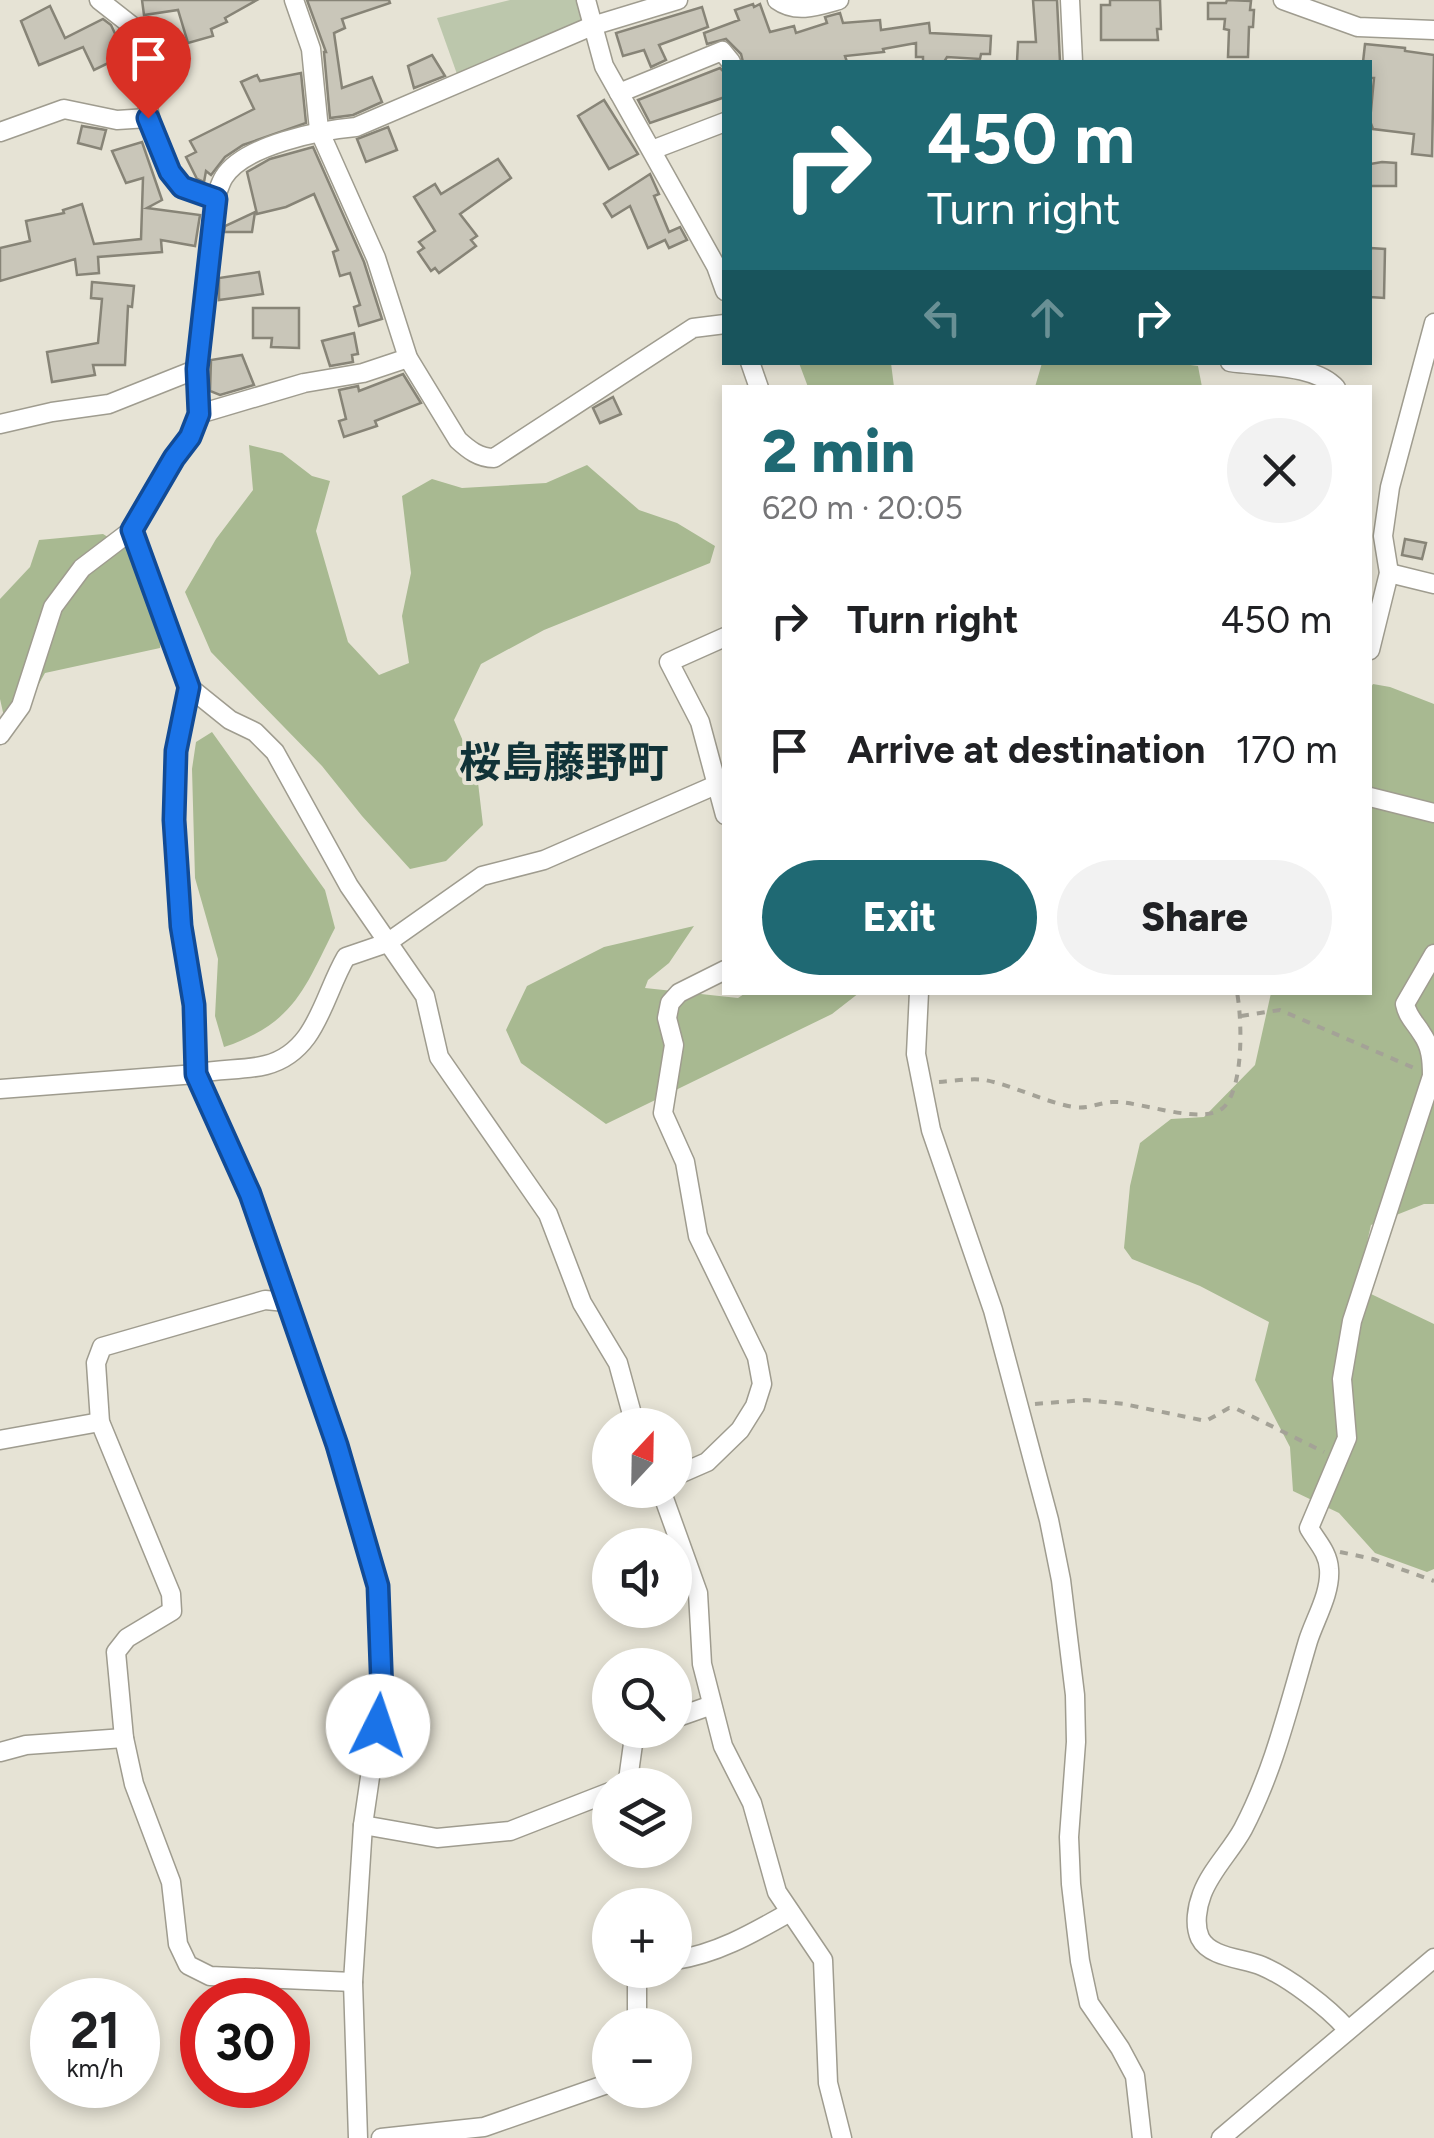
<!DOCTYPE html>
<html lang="en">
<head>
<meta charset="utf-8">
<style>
  :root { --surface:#fff; --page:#f2f2f2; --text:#202124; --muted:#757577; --accent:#1f6973 }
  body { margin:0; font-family:Figtree,"Noto Sans JP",sans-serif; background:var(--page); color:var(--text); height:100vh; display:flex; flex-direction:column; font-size:38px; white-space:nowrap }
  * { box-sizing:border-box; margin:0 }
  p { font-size:32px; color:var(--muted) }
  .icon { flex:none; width:55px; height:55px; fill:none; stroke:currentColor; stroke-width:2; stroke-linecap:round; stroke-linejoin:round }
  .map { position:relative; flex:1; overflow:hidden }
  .details { position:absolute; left:722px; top:385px; width:650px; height:610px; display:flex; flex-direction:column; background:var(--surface); border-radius:0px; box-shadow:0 5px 15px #0003 }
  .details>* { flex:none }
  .guide { position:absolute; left:722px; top:60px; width:650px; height:305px; border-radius:0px; box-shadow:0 5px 15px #0003; background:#1f6973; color:#fff; overflow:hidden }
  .needle { width:65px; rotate:22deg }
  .fabs { position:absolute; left:592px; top:1408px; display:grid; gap:20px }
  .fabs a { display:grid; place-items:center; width:100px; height:100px; border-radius:50%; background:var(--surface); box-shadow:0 5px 15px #0003; font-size:50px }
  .speed { position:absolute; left:30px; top:1978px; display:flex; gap:20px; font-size:50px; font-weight:700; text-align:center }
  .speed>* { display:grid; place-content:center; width:130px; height:130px; border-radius:50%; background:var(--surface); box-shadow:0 5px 15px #0003; line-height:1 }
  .speed small { font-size:25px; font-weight:400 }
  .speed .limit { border:15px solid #d22; background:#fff; color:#111 }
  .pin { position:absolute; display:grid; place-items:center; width:85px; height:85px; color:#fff; margin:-102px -42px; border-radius:50% 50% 50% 0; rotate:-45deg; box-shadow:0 0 10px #0007 }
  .pin .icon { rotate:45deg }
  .me { position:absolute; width:110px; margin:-55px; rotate:4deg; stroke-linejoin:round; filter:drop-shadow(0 0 8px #0008) }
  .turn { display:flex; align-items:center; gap:35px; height:210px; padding:0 40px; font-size:45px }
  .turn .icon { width:130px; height:130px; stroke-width:2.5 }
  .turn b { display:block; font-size:70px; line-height:85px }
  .lanes { display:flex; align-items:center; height:95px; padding:0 40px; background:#0003; justify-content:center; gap:50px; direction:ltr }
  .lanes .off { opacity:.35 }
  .round { display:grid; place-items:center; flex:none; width:105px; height:105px; border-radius:52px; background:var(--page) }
  .overview { display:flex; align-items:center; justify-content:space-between; height:170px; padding:0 40px }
  h1 { font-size:60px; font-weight:800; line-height:75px; color:var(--accent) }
  .cta { display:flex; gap:20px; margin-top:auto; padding:20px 40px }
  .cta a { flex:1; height:115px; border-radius:60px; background:var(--accent); color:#fff; font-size:40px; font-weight:800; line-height:115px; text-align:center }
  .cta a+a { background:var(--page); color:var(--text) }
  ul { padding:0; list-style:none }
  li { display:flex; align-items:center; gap:30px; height:130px; padding:0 40px }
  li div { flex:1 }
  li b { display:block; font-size:38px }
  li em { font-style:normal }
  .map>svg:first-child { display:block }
</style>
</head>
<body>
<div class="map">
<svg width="1434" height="2138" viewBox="0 0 1434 2138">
  <rect width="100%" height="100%" fill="#e6e3d5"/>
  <path fill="#bcc7ac" d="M510,0H581L586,18L457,74L437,18Z"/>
  <g fill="#a8b991">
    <path d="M799,363H891L894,387H808Z"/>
    <path d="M1042,363L1167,362L1198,366L1202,387H1035Z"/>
    <path d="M249,445L282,453L312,476L330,481L316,531L348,642L379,675L409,663L402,616L411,573L402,496L432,479L462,488L546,483L587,465L639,510L677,523L715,546L710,563L544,630L481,664L454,720L477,774L483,825L446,861L410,869L362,816L322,766L211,652L185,592L216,539L253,490Z"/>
    <path d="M103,534L129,550L162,633L160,648L45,673L30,700L5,721L0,699V599L30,567L39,540Z"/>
    <path d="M1373,684L1390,687L1434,704V1204H1424L1371,1225L1358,1283L1371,1294L1434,1324V1569L1427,1572L1375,1553L1339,1513L1293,1491L1290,1447L1255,1380L1269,1322L1200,1286L1132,1259L1124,1248L1130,1186L1140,1143L1171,1119L1204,1117L1255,1065L1271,993L1370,992V689Z"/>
    <path d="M212,732L325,890L335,928C304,989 295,1023 224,1047L215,1016L218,959L195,878L192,769L196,742Z"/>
    <path d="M694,926L669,963L648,980L645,988L738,998L747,992L859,993L832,1014L606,1124L521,1063L506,1030L527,986L604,947Z"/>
  </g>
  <g fill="#c9c6b9" stroke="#878477" stroke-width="2.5">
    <path d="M142,0H257L225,18L227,22L211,29L213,36L188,43L178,10L144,15Z"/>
    <path d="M307,0H389L390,3L342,19L345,28L334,33L342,88L372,77L382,102L353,115L330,118L324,52H326Z"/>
    <path d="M1033,0H1057L1060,62H1017L1018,42H1036Z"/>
    <path d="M1110,0H1160L1161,29H1157L1158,40H1101V5H1110Z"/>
    <path d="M1227,0L1251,1L1250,10H1254L1253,27H1249L1248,57H1228L1229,30L1224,29L1225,19H1208V3H1226Z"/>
    <path d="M753,4L754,7L760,4L770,32L794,26L796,33L827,23L825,17L840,13L843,23L880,20L881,30L929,23L930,33L991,36L990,54H981L980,59L947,57L944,62H923V57H916V43L883,49L884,52L845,56L847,62H743L741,54L726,39L707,44L704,33L739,20L735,10Z"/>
    <path d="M50,6L65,38L103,19L111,25L125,55L94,70L83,47L39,65L21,21Z"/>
    <path d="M702,7L708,27L659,45L666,60L651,67L644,50L623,56L616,33Z"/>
    <path d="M1365,44L1405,48V51L1434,55L1432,156L1412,154L1414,134L1373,129L1370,121L1374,78H1370V62H1363Z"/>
    <path d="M432,55L445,76L414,88L408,66Z"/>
    <path d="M720,68L725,73V97L650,123L638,100Z"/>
    <path d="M301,73L306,123L243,145L225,157L211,175L206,171L204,182L197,179L186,157L196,152L190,141L254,109L241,82L257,75L260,81Z"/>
    <path d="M604,100L638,154L609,169L578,116Z"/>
    <path d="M82,126L106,130L101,149L78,143Z"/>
    <path d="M388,127L397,150L366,162L357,139Z"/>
    <path d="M142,142L162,200L147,208L200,215L195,246L161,240L162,252L98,257L99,273L77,275L75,259L0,281V248L30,241L26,221L64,213L63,210L82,204L94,244L141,239L143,178L126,183L112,151Z"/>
    <path d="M313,147L364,262L382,319L359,326L354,307L360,305L350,273L340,276L333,252L338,250L314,194L286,207L257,214L247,172L270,159Z"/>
    <path d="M498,159L511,178L460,214L477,236L471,240L476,246L439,273L435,268L431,271L418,252L424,248L419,242L435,231L414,197L435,184L441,194Z"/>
    <path d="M1382,162L1396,163V186H1370V164Z"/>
    <path d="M650,174L659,194L654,196L669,232L680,227L687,240L669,248L665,240L648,248L630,206L612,217L604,204Z"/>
    <path d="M255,212L252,232H224L225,226Z"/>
    <path d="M1370,248L1385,249L1384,298L1370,297Z"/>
    <path d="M259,272L263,294L219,300V278Z"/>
    <path d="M92,282L134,286L132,307L128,306L125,365H93L95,375L52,382L47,352L98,343L102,299L91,298Z"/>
    <path d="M253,308H299V348L271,347L272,338H253Z"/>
    <path d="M354,333L358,354L352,355L353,362L330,366L322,341Z"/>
    <path d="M242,355L254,385L220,395L210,391L211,360Z"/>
    <path d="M403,374L421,403L375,421L377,426L344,437L339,421L346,419L339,390L358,386L359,391Z"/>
    <path d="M613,397L621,414L600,423L593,408Z"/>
    <path d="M1405,539L1426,543L1422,559L1402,555Z"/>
  </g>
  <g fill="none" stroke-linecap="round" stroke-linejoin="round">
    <g stroke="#9f9c8f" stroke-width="21">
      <g id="minor">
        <path d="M99,0L136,29C143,71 148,154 180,184C189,192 204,194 215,199"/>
        <path d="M294,0L311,49L319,130L376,258L408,358L458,440C469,450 479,458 494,458L693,328L725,324"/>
        <path d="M586,0L604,66L716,266L725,291"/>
        <path d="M777,0C796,14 818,6 839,0"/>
        <path d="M1070,0L1073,62"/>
        <path d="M1283,0L1358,27L1434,30"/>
        <path d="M619,93L722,51L731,62"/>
        <path d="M0,132L64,109L117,120L148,118"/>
        <path d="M652,150L725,122"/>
        <path d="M750,362L759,388"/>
        <path d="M1230,362C1261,367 1315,364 1336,388"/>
        <path d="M199,414L304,383L363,373L408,358"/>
        <path d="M0,424L52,412L109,404L197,369"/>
        <path d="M132,530L189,687L176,751L174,821L181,926L194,1005L196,1074L250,1194L337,1445L378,1587L382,1695L363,1825L353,1982L358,2138"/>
        <path d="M1389,573L1434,584"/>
        <path d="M725,637L669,662L700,722L725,815"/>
        <path d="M1370,650L1389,573L1383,536L1390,487L1434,323"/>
        <path d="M189,687L230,720L255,732L275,752L349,886L425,996L439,1057L548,1214L582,1303L618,1363L635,1425"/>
        <path d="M0,735L21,706L53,607L82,568L132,530L174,457L190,437L199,414L197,369L215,199C218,192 220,183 224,177C244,145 321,130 356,127L592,26L678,0"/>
        <path d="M1370,797L1434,813"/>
        <path d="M919,992L916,1054L931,1130L993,1310L1049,1520L1061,1580L1075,1695L1076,1742L1069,1837L1071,1884L1080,1961L1089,2003L1120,2048L1135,2076L1142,2138"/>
        <path d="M0,1089L196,1074C219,1068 243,1071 266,1065C317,1052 323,996 346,957L387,943L482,876L544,860L725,781"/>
        <path d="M286,1302L265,1300L102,1347L96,1363L100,1422L171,1594L172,1611L127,1638L116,1652L124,1738L134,1784L171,1882L178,1944L188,1965L210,1976L353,1982"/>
        <path d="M0,1440L100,1422"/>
        <path d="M675,1476L707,1462L740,1430L755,1406L762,1384L757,1357L698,1236L685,1162L663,1113L674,1045L667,1018L670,1003L679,993L725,970"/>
        <path d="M661,1490L698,1593L702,1664L723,1746L752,1803L777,1892L823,1960L828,2083L842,2138"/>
        <path d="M675,1718L712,1705"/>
        <path d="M0,1752L26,1745L124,1738"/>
        <path d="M621,1785L628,1780L633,1744L645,1730"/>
        <path d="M363,1825L437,1838L510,1831L610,1792"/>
        <path d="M675,1960C717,1954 753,1933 790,1912"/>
        <path d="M637,2025V1970"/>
        <path d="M1347,2029C1328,2007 1288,1977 1262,1966C1243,1958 1210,1958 1200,1938C1194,1925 1197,1907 1202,1894C1211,1870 1231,1851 1243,1829C1274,1770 1289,1705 1308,1641C1315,1619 1331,1593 1329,1569C1328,1552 1317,1542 1309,1528L1347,1438L1342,1379L1352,1321L1432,1076C1432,1060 1431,1047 1422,1034C1415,1022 1408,1018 1405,1004L1434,954"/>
        <path d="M381,2138L484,2127L610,2083"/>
        <path d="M1221,2138L1434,1958"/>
      </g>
    </g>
    <g stroke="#a4a297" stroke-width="4" stroke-dasharray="8 8" stroke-linecap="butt">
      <path d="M1241,1016L1280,1010L1414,1068"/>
      <path d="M939,1082C954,1081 971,1078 985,1080C1015,1086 1044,1102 1074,1107C1089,1109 1098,1103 1112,1102C1138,1100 1206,1128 1225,1106C1244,1083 1242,1020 1237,992"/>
      <path d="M1035,1404L1085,1400L1124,1404L1206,1421L1229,1408L1237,1409L1324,1452"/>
      <path d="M1340,1552L1373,1559L1434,1581"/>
    </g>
    <use href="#minor" stroke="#fff" stroke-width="18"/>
  </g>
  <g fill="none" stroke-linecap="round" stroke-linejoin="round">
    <g stroke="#114b97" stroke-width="25">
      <path id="route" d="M148,118L170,172L182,187L216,199L197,369L199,414L190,437L174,458L132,530L189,687L176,751L174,820L181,926L194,1005L196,1074L250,1194L337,1445L378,1586L382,1695L378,1726"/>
    </g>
    <use href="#route" stroke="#1a73e8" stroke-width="18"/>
  </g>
  <g text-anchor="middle" stroke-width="8" stroke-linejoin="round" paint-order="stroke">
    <g font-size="42" font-weight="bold" fill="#113338" stroke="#e6e3d5">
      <text x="564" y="777">桜島藤野町</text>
    </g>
  </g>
</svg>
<div class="fabs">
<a><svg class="needle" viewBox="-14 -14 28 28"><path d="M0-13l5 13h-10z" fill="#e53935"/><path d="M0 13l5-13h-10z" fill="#757577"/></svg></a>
<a><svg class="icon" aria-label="sound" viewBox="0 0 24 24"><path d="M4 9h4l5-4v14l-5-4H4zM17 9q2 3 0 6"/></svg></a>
<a><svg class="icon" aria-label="search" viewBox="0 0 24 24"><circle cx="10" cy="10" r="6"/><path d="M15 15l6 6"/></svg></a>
<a><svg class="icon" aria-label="layers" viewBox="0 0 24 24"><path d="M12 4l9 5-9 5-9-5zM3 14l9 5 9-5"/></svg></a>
<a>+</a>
<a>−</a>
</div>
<div class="speed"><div>21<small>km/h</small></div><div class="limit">30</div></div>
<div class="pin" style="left:148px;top:118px;background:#d93025"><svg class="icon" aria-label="arrive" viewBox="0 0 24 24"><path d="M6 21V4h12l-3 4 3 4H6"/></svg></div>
<svg class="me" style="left:378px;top:1726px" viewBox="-20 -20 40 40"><circle r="19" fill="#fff"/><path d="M0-13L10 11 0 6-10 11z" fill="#1a73e8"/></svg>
<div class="guide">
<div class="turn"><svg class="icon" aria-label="right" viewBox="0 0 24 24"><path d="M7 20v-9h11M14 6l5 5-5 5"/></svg><div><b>450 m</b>Turn right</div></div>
<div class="lanes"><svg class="icon off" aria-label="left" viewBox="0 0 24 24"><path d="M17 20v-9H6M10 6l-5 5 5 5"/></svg><svg class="icon off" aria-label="ahead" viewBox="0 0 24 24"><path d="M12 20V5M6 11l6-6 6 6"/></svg><svg class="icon" aria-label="right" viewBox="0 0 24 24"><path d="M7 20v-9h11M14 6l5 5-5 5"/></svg></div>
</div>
<section class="details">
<div class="overview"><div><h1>2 min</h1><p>620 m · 20:05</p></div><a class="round"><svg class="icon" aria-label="close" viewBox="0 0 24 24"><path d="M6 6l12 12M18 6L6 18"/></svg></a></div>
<ul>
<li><svg class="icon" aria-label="right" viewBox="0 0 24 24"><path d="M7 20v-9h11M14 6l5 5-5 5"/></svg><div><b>Turn right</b></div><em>450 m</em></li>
<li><svg class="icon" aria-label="arrive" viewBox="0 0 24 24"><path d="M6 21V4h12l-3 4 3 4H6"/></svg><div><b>Arrive at destination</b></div><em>170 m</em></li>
</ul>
<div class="cta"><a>Exit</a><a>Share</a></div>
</section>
</div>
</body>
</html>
